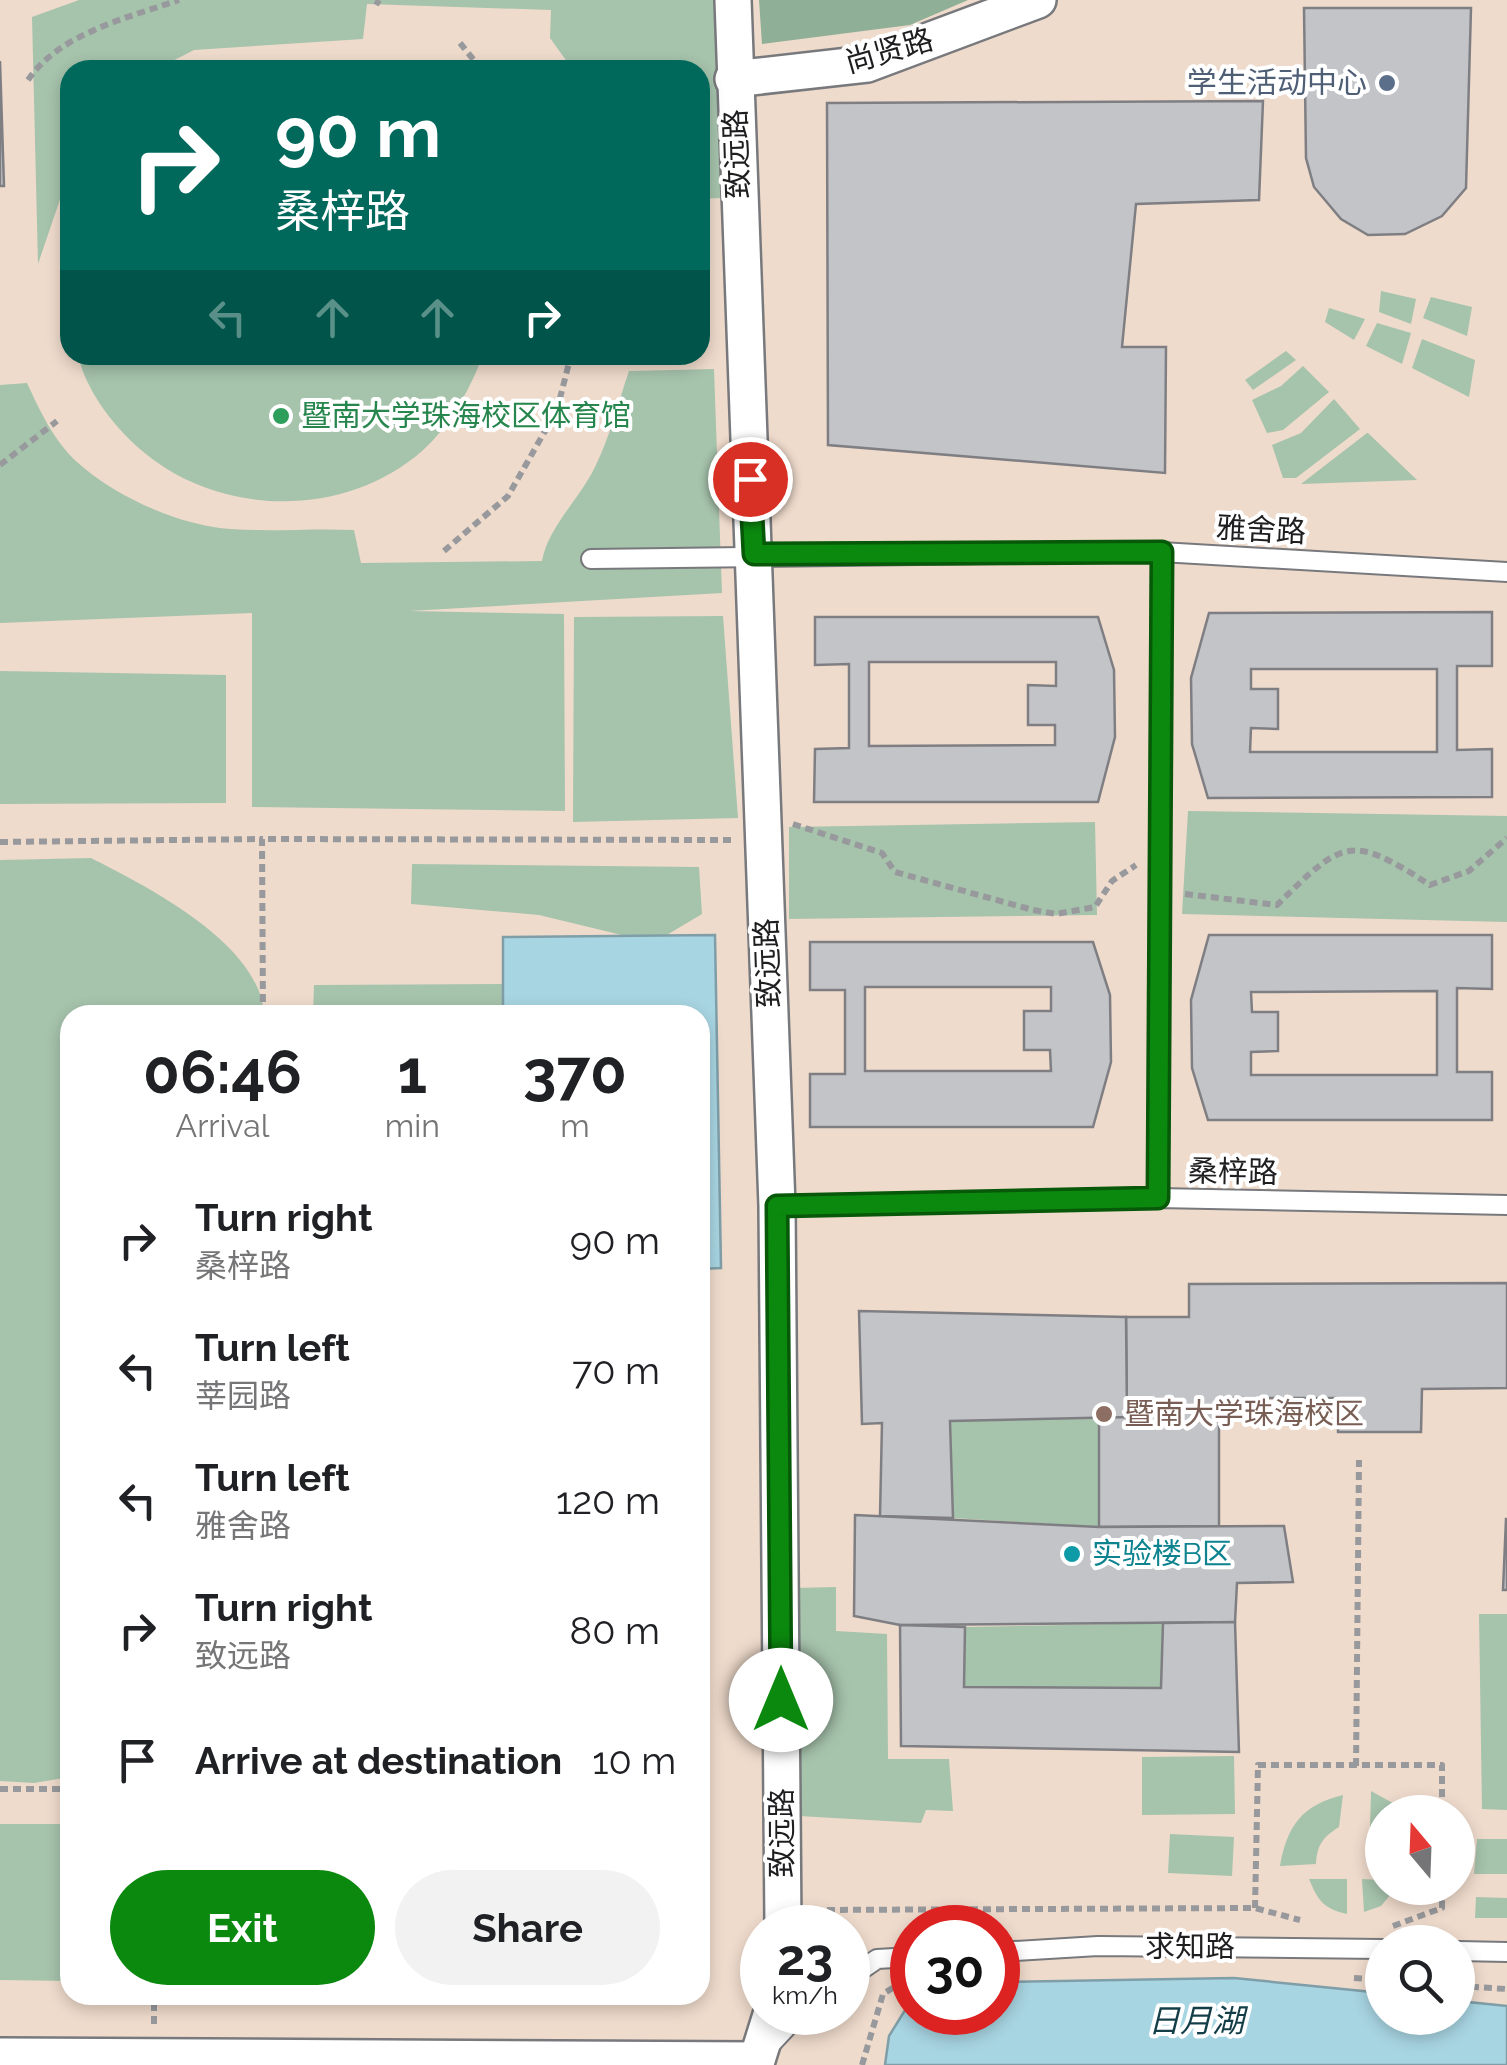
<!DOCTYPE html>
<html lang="en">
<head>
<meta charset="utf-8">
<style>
  :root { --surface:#fff; --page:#f2f2f2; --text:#202124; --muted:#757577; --accent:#0b880e }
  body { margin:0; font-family:Raleway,"Noto Sans SC",sans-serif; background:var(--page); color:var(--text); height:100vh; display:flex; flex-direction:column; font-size:38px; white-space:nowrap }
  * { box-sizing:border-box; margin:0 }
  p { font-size:32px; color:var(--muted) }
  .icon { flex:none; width:55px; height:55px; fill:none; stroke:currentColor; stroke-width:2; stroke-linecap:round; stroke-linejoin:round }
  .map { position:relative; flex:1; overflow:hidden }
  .side { position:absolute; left:60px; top:1005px; width:650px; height:1000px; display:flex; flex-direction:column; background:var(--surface); border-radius:30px; box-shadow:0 5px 15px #0003 }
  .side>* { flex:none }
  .guide { position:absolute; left:60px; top:60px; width:650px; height:305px; border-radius:30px; box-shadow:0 5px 15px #0003; background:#00695c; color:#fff; overflow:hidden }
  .needle { width:65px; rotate:341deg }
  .fabs { position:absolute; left:1365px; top:1795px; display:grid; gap:20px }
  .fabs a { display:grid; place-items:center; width:110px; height:110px; border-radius:50%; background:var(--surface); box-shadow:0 5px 15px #0003; font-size:50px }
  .speed { position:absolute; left:740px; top:1905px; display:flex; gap:20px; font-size:50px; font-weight:700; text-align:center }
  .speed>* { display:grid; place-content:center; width:130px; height:130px; border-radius:50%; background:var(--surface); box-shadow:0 5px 15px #0003; line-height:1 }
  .speed small { font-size:25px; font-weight:400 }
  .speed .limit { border:15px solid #d22; background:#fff; color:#111 }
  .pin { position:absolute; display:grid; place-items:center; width:85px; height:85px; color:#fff; margin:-42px; border:5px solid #fff; border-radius:50%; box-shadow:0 2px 10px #0007 }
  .me { position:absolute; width:110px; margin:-55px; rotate:0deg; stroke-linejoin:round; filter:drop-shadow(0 0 8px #0008) }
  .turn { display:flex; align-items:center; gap:35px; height:210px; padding:0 50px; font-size:45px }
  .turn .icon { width:130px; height:130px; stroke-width:2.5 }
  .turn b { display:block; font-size:70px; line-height:85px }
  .lanes { display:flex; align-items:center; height:95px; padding:0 50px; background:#0003; justify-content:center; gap:50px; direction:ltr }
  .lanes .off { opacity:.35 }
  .eta { display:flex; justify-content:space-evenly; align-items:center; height:170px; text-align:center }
  .eta b { font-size:60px; font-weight:700; line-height:70px }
  .primary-button { display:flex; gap:20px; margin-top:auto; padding:20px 50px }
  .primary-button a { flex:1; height:115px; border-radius:60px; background:var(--accent); color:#fff; font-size:40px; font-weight:700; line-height:115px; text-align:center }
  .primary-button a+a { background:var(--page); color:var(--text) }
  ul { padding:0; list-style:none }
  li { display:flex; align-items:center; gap:30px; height:130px; padding:0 50px }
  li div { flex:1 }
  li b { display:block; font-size:38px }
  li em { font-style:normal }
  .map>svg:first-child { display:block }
</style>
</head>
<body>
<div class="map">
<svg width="1507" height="2065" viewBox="0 0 1507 2065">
  <rect width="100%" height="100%" fill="#e8e9ec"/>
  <path fill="#efdbcc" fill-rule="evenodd" d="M0,0H1507V2065H0ZM70,70H700V355H70ZM70,1015H700V1995H70ZM1382,1812H1458V1888H1382ZM762,1928H848V2012H762ZM912,1928H998V2012H912ZM1382,1942H1458V2018H1382Z"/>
  <g fill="#a6c3ac">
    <path d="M79,0H716L721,198L700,199V70H573L550,38L551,10L367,4L363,39L194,50L155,70H70V170L38,264L32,17Z"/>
    <path d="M1381,291L1416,299L1411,324L1379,312Z"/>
    <path d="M1431,297L1472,307L1467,336L1423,318Z"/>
    <path d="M1329,308L1365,319L1354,340L1325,322Z"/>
    <path d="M1377,323L1411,333L1402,364L1366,346Z"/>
    <path d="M1422,339L1475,360L1469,397L1412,368Z"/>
    <path d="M1286,351L1296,360L1253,390L1245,380Z"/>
    <path d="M78,355H483C469,391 451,425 422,451C346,518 223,517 146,454C117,431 86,392 78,355Z"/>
    <path d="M1303,366L1329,392L1283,430L1267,433L1252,400L1281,386Z"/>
    <path d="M714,369L722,593L409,611L564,614L565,811L252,807V613L0,623V385L27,383C40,411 54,441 77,462C114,496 180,526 231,529C271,532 313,528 354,530L361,563L542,561C548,527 579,500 595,467C610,437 618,403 629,371Z"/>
    <path d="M1334,399L1360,429L1296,478H1283L1272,445L1301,433Z"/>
    <path d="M1368,433L1417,480L1301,484L1367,433Z"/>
    <path d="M723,616L738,818L573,822L574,617Z"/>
    <path d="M0,671L226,675V803L0,804Z"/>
    <path d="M1188,811L1507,816V922L1182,914Z"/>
    <path d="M1095,822L1097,915L789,919V827Z"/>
    <path d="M91,858C148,887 261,944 264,1015H70V1777L34,1783L0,1781V860Z"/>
    <path d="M412,864L699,867L702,914L665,936L630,937L539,915L411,904Z"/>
    <path d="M503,984V1015H313L314,985Z"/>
    <path d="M1099,1417V1527L953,1518L950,1421Z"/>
    <path d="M836,1587V1631L887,1634L888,1759H949L953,1811L926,1810L921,1823L799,1816L794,1588Z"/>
    <path d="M1479,1614H1507V1810L1482,1809Z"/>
    <path d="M1163,1623L1161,1688L964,1687L965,1627Z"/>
    <path d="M1234,1756L1235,1814L1142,1815V1757Z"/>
    <path d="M1371,1791L1409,1812H1382V1834L1370,1828Z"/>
    <path d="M1343,1795L1339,1827C1323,1837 1317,1845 1316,1864L1280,1866C1287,1826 1302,1805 1343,1795Z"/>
    <path d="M0,1824H70V1981L0,1980Z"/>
    <path d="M1170,1834L1234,1837L1232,1876L1168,1873Z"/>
    <path d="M1477,1839H1507V1874H1474Z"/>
    <path d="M1309,1879H1347V1914C1324,1909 1318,1901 1309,1879Z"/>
    <path d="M1362,1879L1382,1880V1888H1396L1381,1906L1364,1912Z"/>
    <path d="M1476,1897L1507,1898V1918H1475Z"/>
    <rect x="158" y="1995" width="188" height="2"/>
    <rect x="372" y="1995" width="301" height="4"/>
  </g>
  <path fill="#8faf96" d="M759,0H968L910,25L762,44Z"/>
  <g fill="#a8d5e2" stroke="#7f9ea8" stroke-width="2.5">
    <path d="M715,935L721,1268L700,1269V1015H503V937Z"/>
    <path d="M1234,1978L1382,1993V2018H1458V2001L1507,2006V2065H885L889,2036L912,1999V2012H998V1982Z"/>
  </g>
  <g fill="#c3c4c8" stroke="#7f7f83" stroke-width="2.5" fill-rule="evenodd">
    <path d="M1304,8H1471L1466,188L1442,216L1405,234L1368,235L1341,219L1314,187L1306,158Z"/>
    <path d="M0,61L4,186H0Z"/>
    <path d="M1263,101L1259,200L1136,204L1122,347H1166L1165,473L828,445L827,103Z"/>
    <path d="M1492,612V666H1457V750L1492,749V797L1208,798L1192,744L1191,678L1209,613ZM1251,669H1437V752H1250L1251,728L1278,729V689H1251Z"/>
    <path d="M815,617H1098L1114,670L1115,737L1098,802H814L815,749L849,748V664L815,665ZM869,662H1056V686L1028,685V725H1055V745L869,746Z"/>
    <path d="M1209,935H1492V989L1457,988V1072H1492V1120H1208L1192,1068L1191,1000ZM1437,991V1075H1251V1052L1278,1051V1012H1252L1251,992Z"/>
    <path d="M810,942H1093L1110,995L1111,1062L1093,1127H810V1074H845V990H810ZM865,987H1051V1011H1024V1050H1050L1051,1071H865Z"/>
    <path d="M1507,1283V1388L1422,1389L1421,1432H1338V1398H1219V1526L1099,1527V1417H1127L1126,1317H1189V1284Z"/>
    <path d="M859,1311L1126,1317L1127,1417L950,1421L953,1518L880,1516L882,1423L862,1424Z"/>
    <path d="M855,1515L1099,1527L1284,1526L1293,1582L1237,1583L1235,1622L900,1625L854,1616Z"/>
    <path d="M1506,1519H1507V1590H1503Z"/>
    <path d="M1235,1622L1239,1752L901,1746L900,1625L965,1627L964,1687L1161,1688L1163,1623Z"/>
  </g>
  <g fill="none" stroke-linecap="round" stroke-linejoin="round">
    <g stroke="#78797c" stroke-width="22">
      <g id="lane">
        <path d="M591,559L1161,552L1507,572"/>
        <path d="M1158,1198L1161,552"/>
        <path d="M777,1206L1158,1198L1507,1205"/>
        <path d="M1458,1951L1507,1952"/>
        <path d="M998,1952L1098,1946L1382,1949"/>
        <path d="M848,1979L877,1959L912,1957"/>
        <path d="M770,2045L801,2012"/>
      </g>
    </g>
    <g stroke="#78797c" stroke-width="40">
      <g id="street">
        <path d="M733,0L777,1206L783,1928"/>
        <path d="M733,79L867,64L1038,0"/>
        <path d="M0,2056L757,2060L772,2012"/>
      </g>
    </g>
    <g stroke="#98999c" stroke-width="6" stroke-dasharray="8 5" stroke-linecap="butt">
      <path d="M376,5L379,0"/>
      <path d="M460,43L482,70"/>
      <path d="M28,80C60,33 127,18 179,0"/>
      <path d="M0,465L57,421"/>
      <path d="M444,551L508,496L557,410L571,355"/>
      <path d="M793,824L882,853L895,872L1033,910L1056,914L1095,907L1112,881L1136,865"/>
      <path d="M0,842L262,839"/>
      <path d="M1185,894L1277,905C1343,840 1350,833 1430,885L1469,871L1507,838"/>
      <path d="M263,1015L262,839L733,840"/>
      <path d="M1356,1766L1359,1460"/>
      <path d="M0,1789H70"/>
      <path d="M1255,1908L1258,1765H1442V1812"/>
      <path d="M814,1910L1255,1908L1300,1920"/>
      <path d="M1393,1926L1442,1908V1888"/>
      <path d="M1354,1978L1382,1980"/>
      <path d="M1458,1986L1507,1989"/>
      <path d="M154,2024V1995"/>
      <path d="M862,2065L883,1994L899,1984"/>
    </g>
    <use href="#lane" stroke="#fff" stroke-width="18"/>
    <use href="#street" stroke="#fff" stroke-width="35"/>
  </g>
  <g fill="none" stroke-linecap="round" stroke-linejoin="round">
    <g stroke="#075809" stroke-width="25">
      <path id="route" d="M750,479L754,554L1162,552L1158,1198L777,1206L781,1700"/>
    </g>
    <use href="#route" stroke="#0b880e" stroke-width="18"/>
  </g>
  <circle fill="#5c6f8a" stroke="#fff" stroke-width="4" cx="1387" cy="83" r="10"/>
  <circle fill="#2e9e5b" stroke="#fff" stroke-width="4" cx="281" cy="416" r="10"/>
  <circle fill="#8d6e63" stroke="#fff" stroke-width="4" cx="1104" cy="1414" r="10"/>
  <circle fill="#0f9aa8" stroke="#fff" stroke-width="4" cx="1072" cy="1554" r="10"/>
  <g text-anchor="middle" stroke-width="8" stroke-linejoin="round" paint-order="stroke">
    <g font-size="30" fill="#1e1e20" stroke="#fff">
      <text transform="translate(889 51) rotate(-16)" y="10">尚贤路</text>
      <text transform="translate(737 154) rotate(-92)" y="10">致远路</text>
      <text transform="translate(1261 530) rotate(3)" y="10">雅舍路</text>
      <text transform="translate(768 963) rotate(-92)" y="10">致远路</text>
      <text transform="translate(1233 1172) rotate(1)" y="10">桑梓路</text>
      <text transform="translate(782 1833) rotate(-90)" y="10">致远路</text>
      <text x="1190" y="1957">求知路</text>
    </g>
    <g font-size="30" fill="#4e5e75" stroke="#fff" text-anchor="end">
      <text x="1367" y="93">学生活动中心</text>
    </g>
    <g font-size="30" fill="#27864d" stroke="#fff" text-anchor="start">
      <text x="301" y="426">暨南大学珠海校区体育馆</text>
    </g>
    <g font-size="30" fill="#785e54" stroke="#fff" text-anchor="start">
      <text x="1124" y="1424">暨南大学珠海校区</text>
    </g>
    <g font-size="30" fill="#0d838f" stroke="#fff" text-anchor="start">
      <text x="1092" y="1564">实验楼B区</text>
    </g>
    <g font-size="32" font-style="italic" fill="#133d47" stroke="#fff">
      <text x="1196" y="2032">日月湖</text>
    </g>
  </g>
</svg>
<div class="fabs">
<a><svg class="needle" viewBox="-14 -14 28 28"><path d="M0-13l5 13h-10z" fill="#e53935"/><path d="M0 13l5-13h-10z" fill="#757577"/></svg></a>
<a><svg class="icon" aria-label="search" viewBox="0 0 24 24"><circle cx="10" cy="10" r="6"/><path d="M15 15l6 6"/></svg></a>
</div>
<div class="speed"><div>23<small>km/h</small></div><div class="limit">30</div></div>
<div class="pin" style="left:750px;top:479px;background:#d93025"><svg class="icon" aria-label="arrive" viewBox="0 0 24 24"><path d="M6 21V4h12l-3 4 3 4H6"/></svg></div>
<svg class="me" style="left:781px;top:1700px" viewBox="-20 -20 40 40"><circle r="19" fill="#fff"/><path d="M0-13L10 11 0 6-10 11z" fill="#0b880e"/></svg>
<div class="guide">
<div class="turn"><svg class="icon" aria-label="right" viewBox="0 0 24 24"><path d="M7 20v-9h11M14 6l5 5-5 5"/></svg><div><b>90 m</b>桑梓路</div></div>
<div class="lanes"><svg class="icon off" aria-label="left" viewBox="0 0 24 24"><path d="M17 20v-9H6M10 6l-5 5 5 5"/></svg><svg class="icon off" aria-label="ahead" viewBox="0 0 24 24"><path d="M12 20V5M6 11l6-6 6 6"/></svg><svg class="icon off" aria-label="ahead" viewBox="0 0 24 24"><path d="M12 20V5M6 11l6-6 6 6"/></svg><svg class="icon" aria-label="right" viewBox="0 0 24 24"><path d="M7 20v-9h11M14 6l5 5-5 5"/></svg></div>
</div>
<section class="side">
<div class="eta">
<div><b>06:46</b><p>Arrival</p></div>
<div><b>1</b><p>min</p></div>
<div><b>370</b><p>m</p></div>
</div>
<ul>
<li><svg class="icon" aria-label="right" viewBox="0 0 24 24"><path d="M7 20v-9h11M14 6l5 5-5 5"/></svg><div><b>Turn right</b><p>桑梓路</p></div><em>90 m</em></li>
<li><svg class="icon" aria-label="left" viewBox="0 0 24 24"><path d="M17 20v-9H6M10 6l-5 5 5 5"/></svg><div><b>Turn left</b><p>莘园路</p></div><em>70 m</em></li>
<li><svg class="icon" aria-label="left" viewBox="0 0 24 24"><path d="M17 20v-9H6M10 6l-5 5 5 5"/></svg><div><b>Turn left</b><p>雅舍路</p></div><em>120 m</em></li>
<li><svg class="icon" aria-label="right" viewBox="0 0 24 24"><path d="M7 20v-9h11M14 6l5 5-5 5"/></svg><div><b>Turn right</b><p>致远路</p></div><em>80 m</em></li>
<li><svg class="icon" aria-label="arrive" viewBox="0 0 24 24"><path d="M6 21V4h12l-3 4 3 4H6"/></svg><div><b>Arrive at destination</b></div><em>10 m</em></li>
</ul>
<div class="primary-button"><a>Exit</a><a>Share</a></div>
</section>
</div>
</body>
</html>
